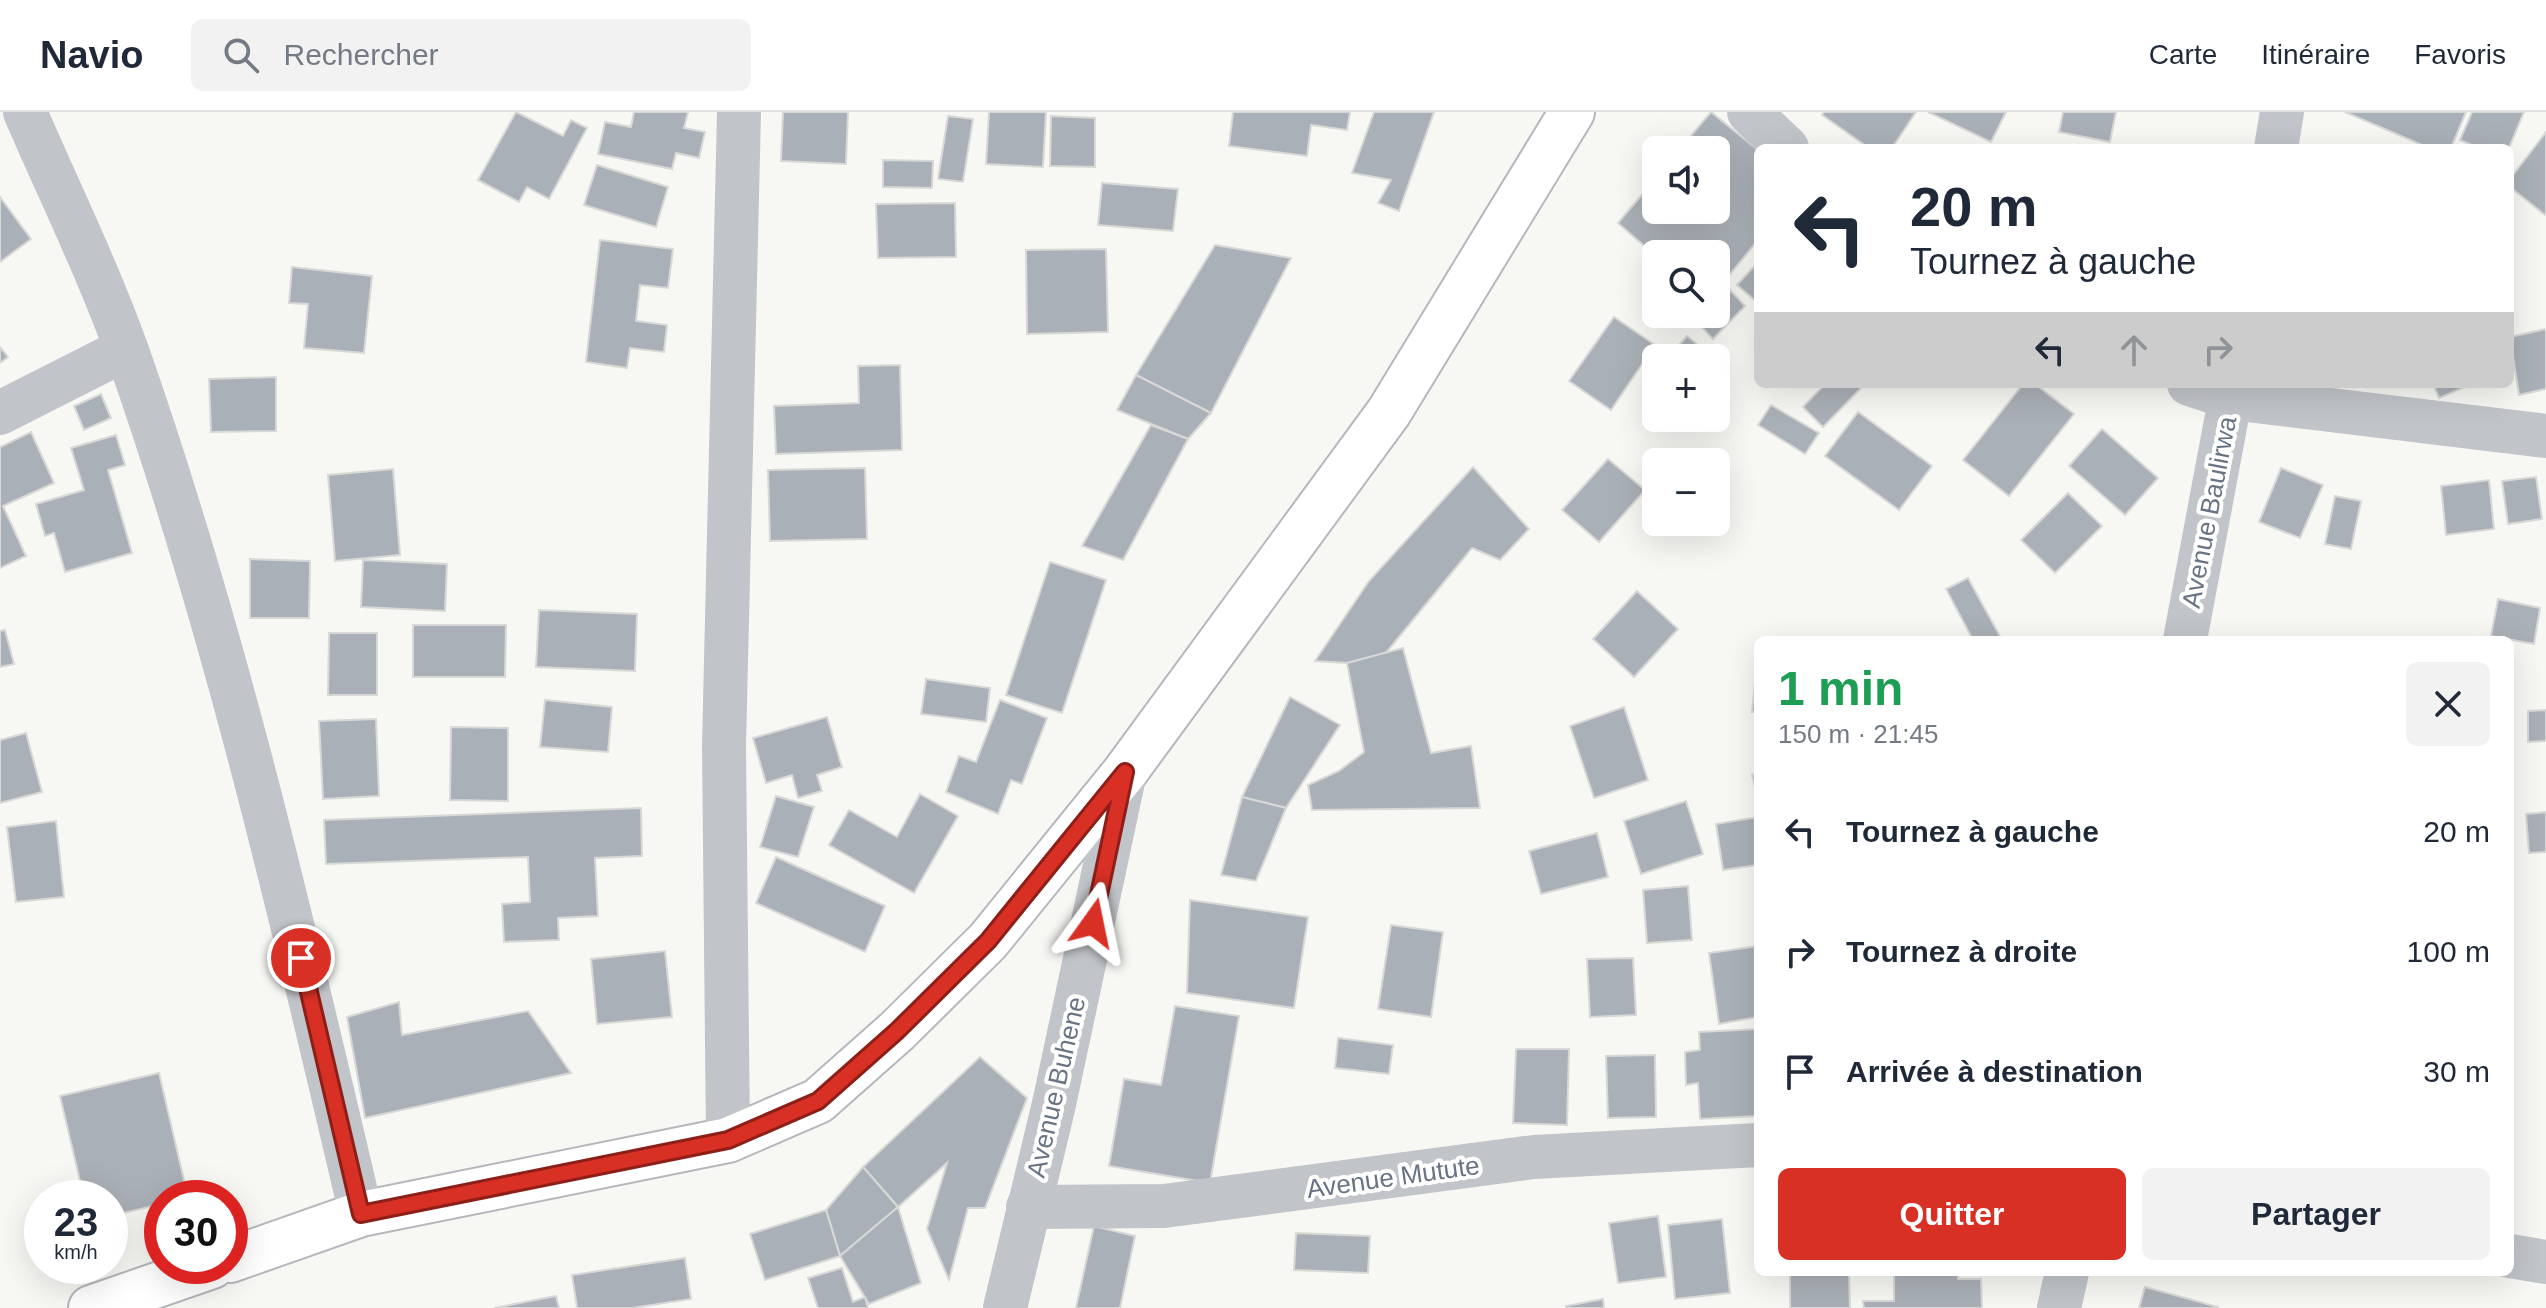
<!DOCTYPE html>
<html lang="fr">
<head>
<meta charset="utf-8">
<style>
  :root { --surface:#fff; --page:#f2f2f3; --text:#1f2937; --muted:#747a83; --line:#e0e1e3; --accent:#d93025 }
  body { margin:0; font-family:Helvetica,sans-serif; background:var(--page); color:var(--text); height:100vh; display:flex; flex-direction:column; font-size:30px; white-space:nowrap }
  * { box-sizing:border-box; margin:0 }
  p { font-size:26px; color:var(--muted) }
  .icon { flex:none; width:44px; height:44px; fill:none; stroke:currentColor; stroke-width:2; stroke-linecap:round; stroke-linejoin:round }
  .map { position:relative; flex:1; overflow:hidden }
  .sheet { position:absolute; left:1754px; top:524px; width:760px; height:640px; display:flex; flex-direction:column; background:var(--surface); border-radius:12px; box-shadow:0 8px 32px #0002 }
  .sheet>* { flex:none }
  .top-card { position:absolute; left:1754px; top:32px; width:760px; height:244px; border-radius:12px; box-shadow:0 8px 32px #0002; background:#fff; color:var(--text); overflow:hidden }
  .controls { position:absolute; left:1642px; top:24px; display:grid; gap:16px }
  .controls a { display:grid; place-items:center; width:88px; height:88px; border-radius:12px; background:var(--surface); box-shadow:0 8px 32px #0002; font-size:40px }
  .speed { position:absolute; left:24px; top:1068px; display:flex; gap:16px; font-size:40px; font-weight:700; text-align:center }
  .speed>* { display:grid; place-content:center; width:104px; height:104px; border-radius:50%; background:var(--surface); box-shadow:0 8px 32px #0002; line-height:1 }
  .speed small { font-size:20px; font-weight:400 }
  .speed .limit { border:12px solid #d22; background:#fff; color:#111 }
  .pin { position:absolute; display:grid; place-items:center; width:68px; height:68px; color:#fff; margin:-34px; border:4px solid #fff; border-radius:50%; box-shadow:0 2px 8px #0007 }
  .me { position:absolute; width:88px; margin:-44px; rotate:12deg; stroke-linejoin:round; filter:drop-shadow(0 0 6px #0008) }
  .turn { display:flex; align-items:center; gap:28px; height:168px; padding:0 24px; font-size:36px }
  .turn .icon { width:104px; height:104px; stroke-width:2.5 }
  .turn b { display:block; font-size:56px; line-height:68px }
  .lanes { display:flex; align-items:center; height:76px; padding:0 24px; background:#0003; justify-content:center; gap:40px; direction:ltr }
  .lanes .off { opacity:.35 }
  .round { display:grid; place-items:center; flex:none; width:84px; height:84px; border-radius:12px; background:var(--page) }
  .overview { display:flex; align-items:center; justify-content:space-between; height:136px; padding:0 24px }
  h1 { font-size:48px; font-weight:700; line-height:60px; color:#1e9e55 }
  .cta { display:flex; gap:16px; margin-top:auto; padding:16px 24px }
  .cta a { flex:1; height:92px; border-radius:12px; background:var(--accent); color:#fff; font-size:32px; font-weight:700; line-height:92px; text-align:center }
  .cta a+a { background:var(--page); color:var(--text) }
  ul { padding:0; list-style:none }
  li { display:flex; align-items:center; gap:24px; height:120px; padding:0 24px }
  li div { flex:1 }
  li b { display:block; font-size:30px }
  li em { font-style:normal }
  header { display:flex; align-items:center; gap:48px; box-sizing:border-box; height:112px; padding:0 40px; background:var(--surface); border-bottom:2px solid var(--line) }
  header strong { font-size:38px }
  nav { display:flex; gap:44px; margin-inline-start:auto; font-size:28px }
  .search { width:560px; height:72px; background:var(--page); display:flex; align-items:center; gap:20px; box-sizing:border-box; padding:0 28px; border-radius:12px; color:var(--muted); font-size:30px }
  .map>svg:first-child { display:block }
</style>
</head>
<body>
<header>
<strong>Navio</strong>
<div class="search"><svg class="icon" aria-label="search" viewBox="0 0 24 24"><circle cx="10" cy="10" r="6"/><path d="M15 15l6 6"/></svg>Rechercher</div>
<nav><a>Carte</a><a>Itinéraire</a><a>Favoris</a></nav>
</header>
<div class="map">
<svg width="2546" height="1196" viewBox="0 0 2546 1196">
  <rect width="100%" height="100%" fill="#f7f7f4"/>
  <g fill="#aab0b7" stroke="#d8d9d7" stroke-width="2">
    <path d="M516,0L563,24L571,8L587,16L549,87L527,75L519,90L478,68Z"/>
    <path d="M634,0H688L684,16L705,20L699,46L676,41L672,57L598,42L605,10L631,15Z"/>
    <path d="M783,0H848L846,52L781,49Z"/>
    <path d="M989,0H1046L1043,55L986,52Z"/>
    <path d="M1233,0H1350L1347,18L1311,13L1307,44L1229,34Z"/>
    <path d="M1374,0H1434L1399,99L1378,91L1391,68L1352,61Z"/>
    <path d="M1711,0L1758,38V128L1716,179V142L1656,144L1618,111L1656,66V98H1716V38H1679Z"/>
    <path d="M1824,0H1916L1892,36H1869L1822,3Z"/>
    <path d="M1928,0H2006L1991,30Z"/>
    <path d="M2063,0H2116L2110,30L2059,20Z"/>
    <path d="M2345,0H2466L2451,36H2429Z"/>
    <path d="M2472,0H2524L2509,36H2479L2460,28Z"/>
    <path d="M948,4L973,7L963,70L938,67Z"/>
    <path d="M1051,4L1095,6V55L1050,54Z"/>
    <path d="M2546,20V102L2545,103L2510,75V67Z"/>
    <path d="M883,48L933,49L932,76L883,75Z"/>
    <path d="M597,53L668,75L656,115L584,93Z"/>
    <path d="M1102,71L1178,77L1173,119L1098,113Z"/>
    <path d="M0,85L31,127L0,150Z"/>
    <path d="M955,91L956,145L878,146L876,92Z"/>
    <path d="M600,128L673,137L668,176L640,173L636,209L667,213L664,240L630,236L627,256L586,250Z"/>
    <path d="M1215,133L1291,146L1211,301L1136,263Z"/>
    <path d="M1106,137L1108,220L1027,222L1026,138Z"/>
    <path d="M1758,150V191L1737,173Z"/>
    <path d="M292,155L372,164L364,241L304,236L308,192L289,191Z"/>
    <path d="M1727,175L1745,194L1713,227L1695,208L1701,202H1716V187Z"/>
    <path d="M1614,205L1655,233L1611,298L1569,269Z"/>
    <path d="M2546,217V277L2519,283L2510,225Z"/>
    <path d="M1687,224L1709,242L1705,246H1668Z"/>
    <path d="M0,235L8,245L0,251Z"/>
    <path d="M900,253L902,338L776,342L774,294L859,291L858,254Z"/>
    <path d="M1136,263L1211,301L1188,327L1117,298Z"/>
    <path d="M276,265V319L211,320L209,267Z"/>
    <path d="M1825,272L1864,273L1823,315L1803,295Z"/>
    <path d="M2023,272H2035L2074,302L2009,384L1963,348Z"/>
    <path d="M2433,272H2472L2439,286Z"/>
    <path d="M101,282L111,306L84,318L74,294Z"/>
    <path d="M1771,293L1819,321L1805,342L1758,313Z"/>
    <path d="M1858,300L1932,354L1899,398L1825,344Z"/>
    <path d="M1151,313L1188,327L1123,448L1082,434Z"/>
    <path d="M2102,317L2158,366L2125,403L2069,354Z"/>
    <path d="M31,320L54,371L3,394L26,444L0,456V335Z"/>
    <path d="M116,323L125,353L108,358L132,441L65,460L54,421L45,424L36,392L84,378L71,336Z"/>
    <path d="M1608,347L1645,378L1599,430L1562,398Z"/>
    <path d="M1473,355L1529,417L1500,448L1472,436L1385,542L1347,551L1315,549L1369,469Z"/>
    <path d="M865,356L867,427L770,429L768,358Z"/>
    <path d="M2281,356L2323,373L2300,426L2259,410Z"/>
    <path d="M393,357L400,443L335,449L328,363Z"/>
    <path d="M2536,365L2542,407L2508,412L2502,369Z"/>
    <path d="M2489,368L2494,417L2446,423L2441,374Z"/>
    <path d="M2068,381L2102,414L2055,461L2021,428Z"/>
    <path d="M2335,384L2361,389L2351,437L2325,432Z"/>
    <path d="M250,447L310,449L309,506H250Z"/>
    <path d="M363,448L447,452L445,499L361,495Z"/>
    <path d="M1050,450L1106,468L1062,601L1006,583Z"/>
    <path d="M1968,466L2002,528H1973L1946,477Z"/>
    <path d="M1637,479L1678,517L1634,565L1593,527Z"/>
    <path d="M2498,487L2540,496L2534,532L2491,524Z"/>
    <path d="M539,498L637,502L635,559L536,555Z"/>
    <path d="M413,513H506L505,565H413Z"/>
    <path d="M5,518L14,552L0,555V519Z"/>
    <path d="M329,521H377V583H328Z"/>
    <path d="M1403,536L1431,641L1471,634L1480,696L1312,698L1308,673L1339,659L1364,640L1347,551Z"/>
    <path d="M1758,541V600H1752Z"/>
    <path d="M926,567L990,576L986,610L921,602Z"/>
    <path d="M1290,585L1340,613L1286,696L1242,685Z"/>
    <path d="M545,588L612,595L608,640L540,635Z"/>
    <path d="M1000,588L1047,606L1022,672L1011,668L998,702L946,680L959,644L976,650Z"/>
    <path d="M1624,595L1648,668L1594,686L1570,614Z"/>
    <path d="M2546,598V629L2528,630V599Z"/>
    <path d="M827,605L842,655L817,663L822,679L798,686L792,663L766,671L753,626Z"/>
    <path d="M376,607L379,684L323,687L319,609Z"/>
    <path d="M451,615L508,616V689L450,688Z"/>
    <path d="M26,621L42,680L0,691V628Z"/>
    <path d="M1758,661V688L1752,663Z"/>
    <path d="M920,682L958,704L914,781L829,733L849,698L897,725Z"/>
    <path d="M776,684L814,695L798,745L760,735Z"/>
    <path d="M1242,685L1286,696L1256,769L1221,763Z"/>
    <path d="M1686,689L1703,742L1641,762L1624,709Z"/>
    <path d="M641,696L642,744L595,746L598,804L558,806L559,828L504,830L502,792L530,790L528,745L326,752L324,708Z"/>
    <path d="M2546,700V740L2529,741L2526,702Z"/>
    <path d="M1758,705V753L1723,758L1716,712Z"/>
    <path d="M56,709L64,785L16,790L7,715Z"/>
    <path d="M1597,721L1608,765L1541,782L1529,739Z"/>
    <path d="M776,745L885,794L865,840L756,791Z"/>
    <path d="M1688,774L1692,828L1647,831L1643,778Z"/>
    <path d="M1190,788L1308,805L1294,896L1187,881Z"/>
    <path d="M1391,813L1443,820L1431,905L1378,897Z"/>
    <path d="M1758,834V905L1719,912L1709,841Z"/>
    <path d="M665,839L672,905L597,912L591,847Z"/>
    <path d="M1633,846L1636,903L1590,905L1587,847Z"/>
    <path d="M399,890L402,923L528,899L571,961L365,1006L347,905Z"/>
    <path d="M1175,894L1239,904L1210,1071L1109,1054L1124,967L1161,973Z"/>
    <path d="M1758,917V1004L1700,1007L1698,971L1686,973L1685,940L1700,938L1699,920Z"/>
    <path d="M1338,926L1393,933L1389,962L1335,956Z"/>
    <path d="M1516,937H1569L1567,1013L1513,1011Z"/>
    <path d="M1655,943L1656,1005L1608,1006L1606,944Z"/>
    <path d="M980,945L1027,986L985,1096H968L949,1168L927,1117L947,1051L898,1095L863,1055Z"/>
    <path d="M159,961L188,1085L162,1086V1092L110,1104V1086H84L60,984Z"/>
    <path d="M863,1055L898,1095L840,1144L826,1098Z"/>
    <path d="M898,1095L921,1171L869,1192L840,1144Z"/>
    <path d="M826,1098L840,1144L765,1168L750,1122Z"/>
    <path d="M1658,1104L1666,1165L1618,1171L1609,1111Z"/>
    <path d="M1722,1107L1730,1181L1675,1187L1668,1113Z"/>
    <path d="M1094,1114L1135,1124L1120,1196H1076Z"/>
    <path d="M1296,1121L1370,1124L1368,1161L1294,1158Z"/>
    <path d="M685,1146L691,1187L632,1196H577L572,1163Z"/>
    <path d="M842,1156L853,1190L865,1185L868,1196H818L808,1166Z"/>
    <path d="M1790,1160H1849L1850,1196H1790Z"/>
    <path d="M1929,1160H1958V1167H1981L1982,1196H1864L1863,1189H1894V1163Z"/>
    <path d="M2145,1175L2218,1195V1196H2139Z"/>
    <path d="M556,1184L559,1196H494Z"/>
    <path d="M1603,1187L1604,1196H1566V1194Z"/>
  </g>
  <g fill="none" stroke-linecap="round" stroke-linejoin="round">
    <g stroke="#b4b8bc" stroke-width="48">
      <g id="major">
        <path d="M230,1148L361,1102L728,1028L818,989L897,919L988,829L1125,660L1389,300L1572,0"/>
        <path d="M91,1196L212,1154"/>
      </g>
    </g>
    <g stroke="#c1c4c8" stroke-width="44">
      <path d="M25,0C59,79 98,158 127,239C226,521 293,812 361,1102"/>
      <path d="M1749,0L1787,36"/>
      <path d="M2276,36L2282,0"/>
      <path d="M2189,272L2231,286L2546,324"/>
      <path d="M0,301L126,237"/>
      <path d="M2185,528L2233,272"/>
      <path d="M728,1028L724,634L739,0"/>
      <path d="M1028,1095L1164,1094L1534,1045L1758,1033"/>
      <path d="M2510,1144L2546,1150"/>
      <path d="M1005,1196L1054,992L1125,660"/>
      <path d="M2059,1196L2067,1160"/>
    </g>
    <use href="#major" stroke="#fff" stroke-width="44"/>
  </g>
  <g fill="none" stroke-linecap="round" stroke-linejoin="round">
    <g stroke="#8d1f18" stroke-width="20">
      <path id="route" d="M301,846L361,1102L728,1028L818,989L897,919L988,829L1125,660L1093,811"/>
    </g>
    <use href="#route" stroke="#d93025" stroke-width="14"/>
  </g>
  <g text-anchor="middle" stroke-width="8" stroke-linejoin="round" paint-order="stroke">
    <g font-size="26" fill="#687483" stroke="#fff">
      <text transform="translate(2209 400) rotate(-79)" y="9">Avenue Baulirwa</text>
      <text transform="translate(1056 975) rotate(-77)" y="9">Avenue Buhene</text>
      <text transform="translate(1393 1065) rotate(-8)" y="9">Avenue Mutute</text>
    </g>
  </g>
</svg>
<div class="controls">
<a><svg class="icon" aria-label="sound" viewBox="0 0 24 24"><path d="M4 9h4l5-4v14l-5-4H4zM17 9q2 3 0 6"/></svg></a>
<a><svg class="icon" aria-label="search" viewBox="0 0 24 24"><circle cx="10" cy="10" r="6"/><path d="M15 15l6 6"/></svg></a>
<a>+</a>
<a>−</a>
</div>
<div class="speed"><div>23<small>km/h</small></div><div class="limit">30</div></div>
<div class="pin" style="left:301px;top:846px;background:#d93025"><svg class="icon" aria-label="arrive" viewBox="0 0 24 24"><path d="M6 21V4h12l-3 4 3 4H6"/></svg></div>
<svg class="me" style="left:1093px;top:811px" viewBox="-20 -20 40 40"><path d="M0-17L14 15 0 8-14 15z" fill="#d93025" stroke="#fff" stroke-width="4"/></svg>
<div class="top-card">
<div class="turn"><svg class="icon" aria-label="left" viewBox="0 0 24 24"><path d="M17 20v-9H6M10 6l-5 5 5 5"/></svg><div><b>20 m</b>Tournez à gauche</div></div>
<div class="lanes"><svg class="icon" aria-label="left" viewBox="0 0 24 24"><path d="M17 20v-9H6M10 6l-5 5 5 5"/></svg><svg class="icon off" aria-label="ahead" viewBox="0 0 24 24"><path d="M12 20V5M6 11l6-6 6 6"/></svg><svg class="icon off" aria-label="right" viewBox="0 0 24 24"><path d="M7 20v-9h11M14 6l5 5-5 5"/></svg></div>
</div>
<section class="sheet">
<div class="overview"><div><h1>1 min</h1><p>150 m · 21:45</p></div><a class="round"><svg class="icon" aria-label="close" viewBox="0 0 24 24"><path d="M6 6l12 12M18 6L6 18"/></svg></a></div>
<ul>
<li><svg class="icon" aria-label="left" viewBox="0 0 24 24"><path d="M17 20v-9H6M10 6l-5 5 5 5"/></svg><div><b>Tournez à gauche</b></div><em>20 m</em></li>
<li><svg class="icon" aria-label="right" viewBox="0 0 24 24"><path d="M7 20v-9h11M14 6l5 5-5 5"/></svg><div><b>Tournez à droite</b></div><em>100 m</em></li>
<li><svg class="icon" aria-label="arrive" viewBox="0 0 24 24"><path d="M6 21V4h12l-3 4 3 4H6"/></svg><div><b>Arrivée à destination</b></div><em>30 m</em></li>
</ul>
<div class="cta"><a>Quitter</a><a>Partager</a></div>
</section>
</div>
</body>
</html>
